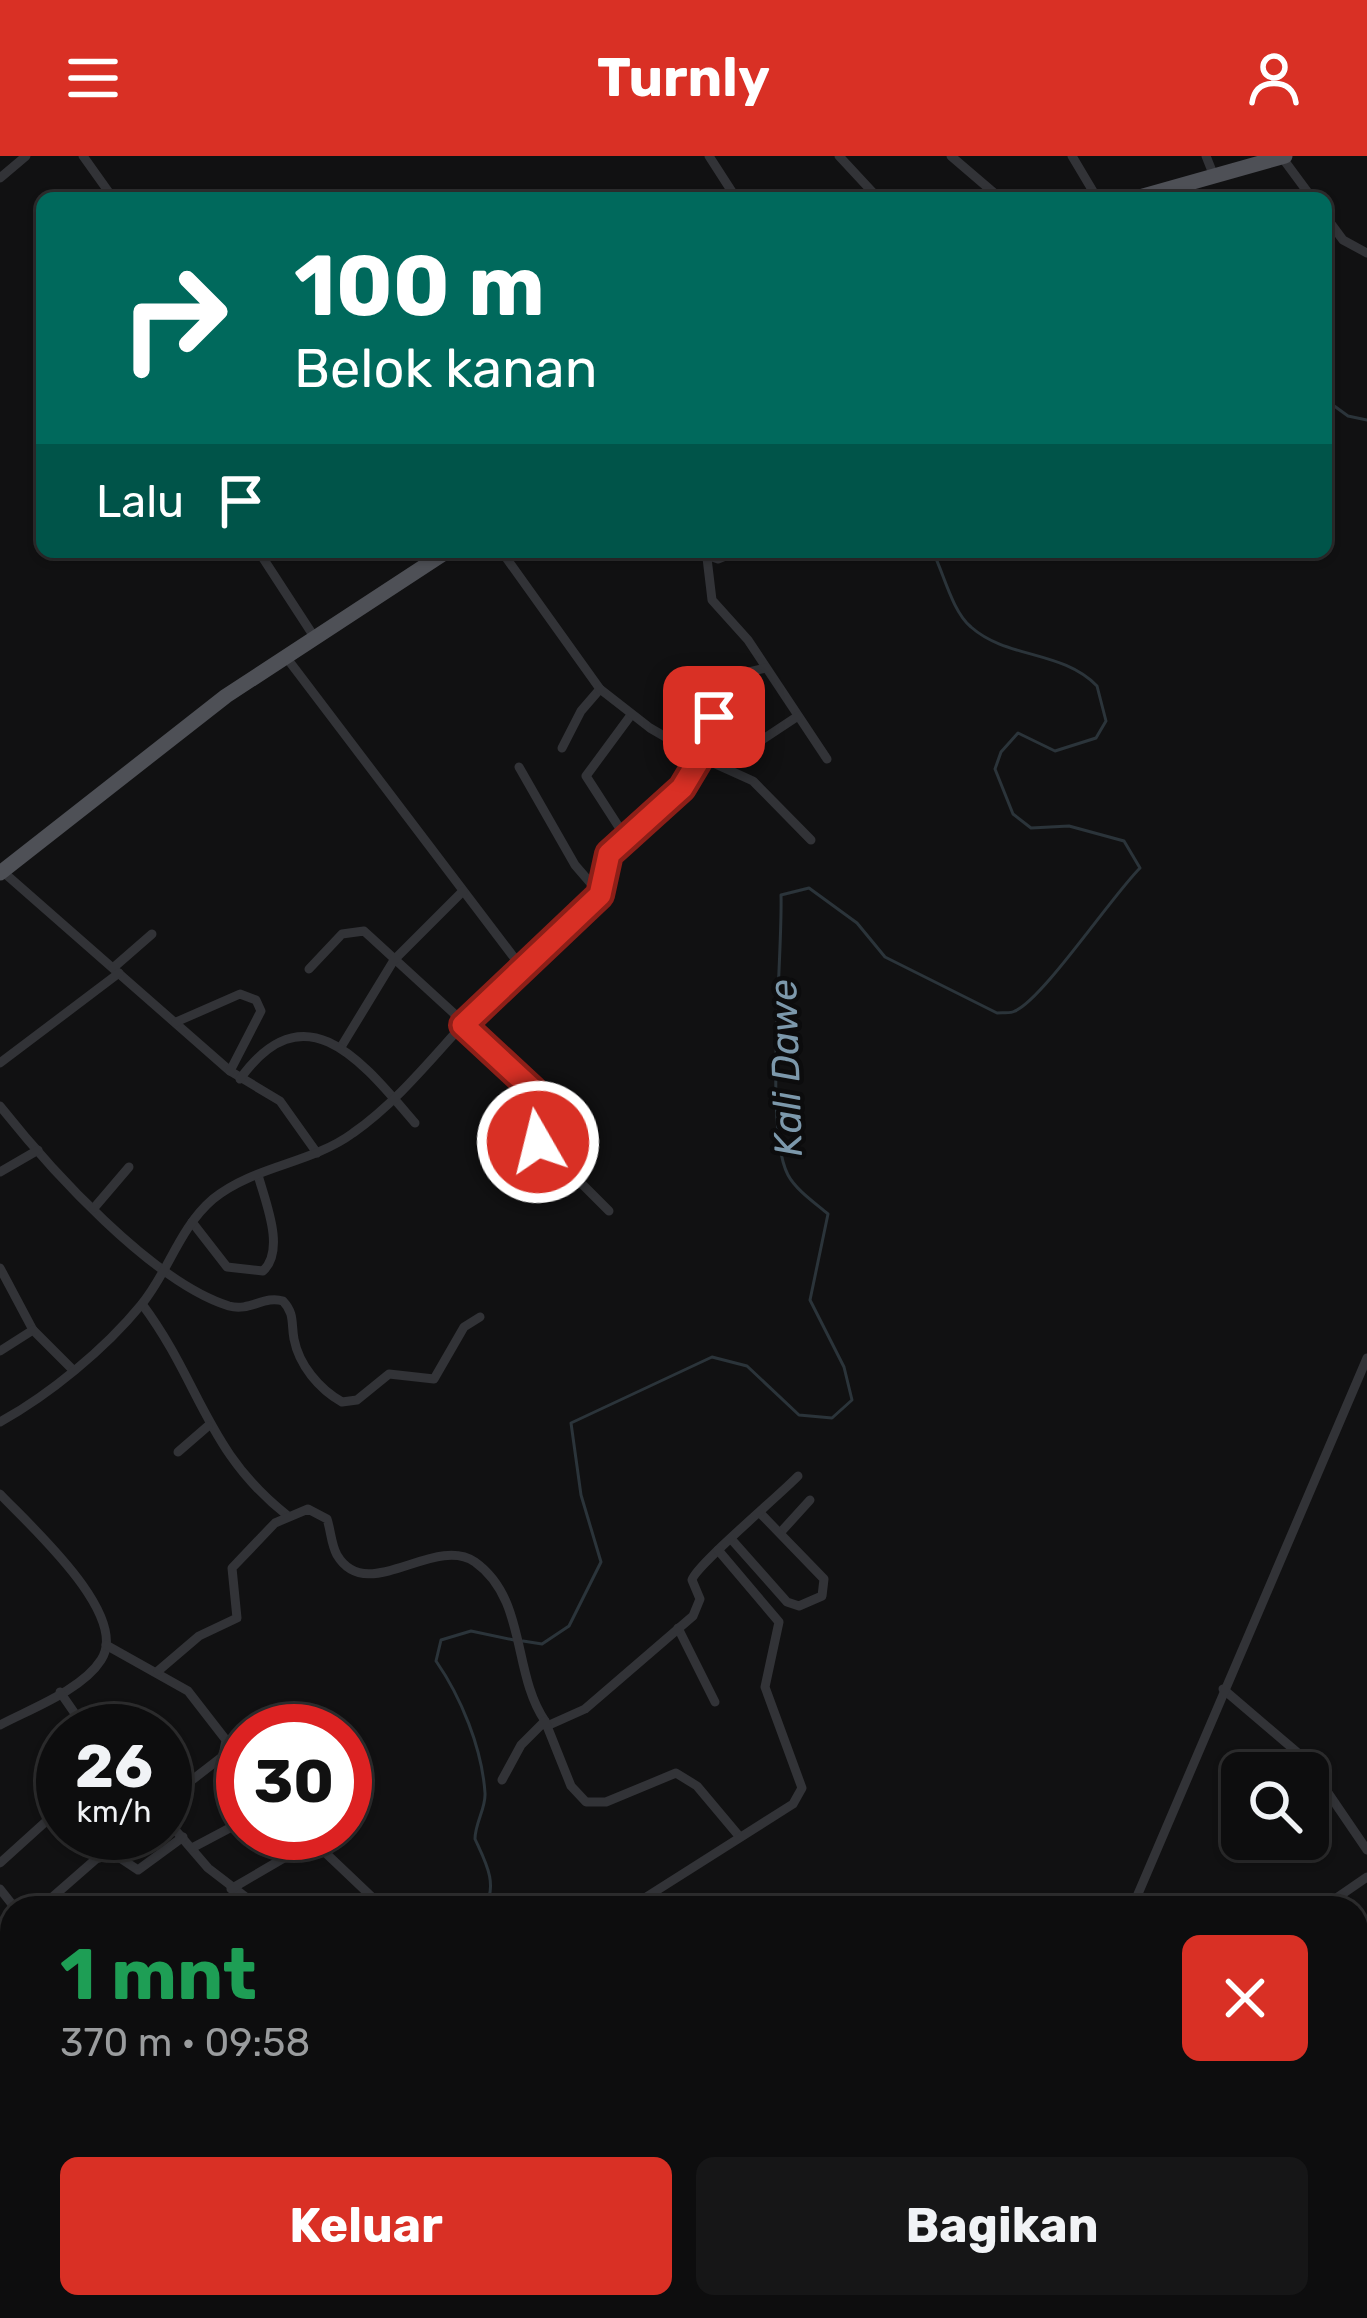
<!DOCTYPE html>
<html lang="id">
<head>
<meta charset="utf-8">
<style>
  :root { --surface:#0d0d0e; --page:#161617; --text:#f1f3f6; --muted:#9a9c9e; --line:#2d2d2e; --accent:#d93025 }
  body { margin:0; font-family:Rubik,sans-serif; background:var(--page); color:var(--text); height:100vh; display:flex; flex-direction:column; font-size:45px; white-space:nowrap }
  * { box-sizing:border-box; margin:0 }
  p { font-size:39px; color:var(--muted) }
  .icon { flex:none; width:66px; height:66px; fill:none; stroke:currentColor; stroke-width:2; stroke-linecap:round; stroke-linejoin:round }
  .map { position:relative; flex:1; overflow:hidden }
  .panel { position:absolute; left:0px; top:1740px; width:1368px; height:423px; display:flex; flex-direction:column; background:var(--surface); border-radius:36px 36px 0 0; box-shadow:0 3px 9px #0004,0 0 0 3px var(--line) }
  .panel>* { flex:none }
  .banner { position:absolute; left:36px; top:36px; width:1296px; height:366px; border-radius:18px; box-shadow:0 3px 9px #0004,0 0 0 3px var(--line); background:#00695c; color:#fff; overflow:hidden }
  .tools { position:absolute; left:1221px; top:1596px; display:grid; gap:24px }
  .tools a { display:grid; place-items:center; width:108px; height:108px; border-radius:18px; background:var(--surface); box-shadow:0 3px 9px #0004,0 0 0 3px var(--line); font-size:60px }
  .speed { position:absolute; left:36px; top:1548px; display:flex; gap:24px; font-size:60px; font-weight:700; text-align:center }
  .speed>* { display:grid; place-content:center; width:156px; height:156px; border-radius:50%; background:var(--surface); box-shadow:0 3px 9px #0004,0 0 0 3px var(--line); line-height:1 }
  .speed small { font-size:30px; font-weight:400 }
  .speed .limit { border:18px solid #d22; background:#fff; color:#111 }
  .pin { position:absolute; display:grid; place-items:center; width:102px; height:102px; color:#fff; margin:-51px; border-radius:24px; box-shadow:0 6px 18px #0006 }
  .me { position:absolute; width:132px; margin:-66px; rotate:352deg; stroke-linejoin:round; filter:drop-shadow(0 0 9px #0008) }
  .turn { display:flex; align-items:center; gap:42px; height:252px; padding:0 60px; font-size:54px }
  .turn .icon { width:156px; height:156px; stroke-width:2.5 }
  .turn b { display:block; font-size:84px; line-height:102px }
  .then { display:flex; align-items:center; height:114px; padding:0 60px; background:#0003; gap:24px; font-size:45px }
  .round { display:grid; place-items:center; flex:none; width:126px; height:126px; border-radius:18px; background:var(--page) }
  .head { display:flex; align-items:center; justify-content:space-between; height:204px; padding:0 60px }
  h1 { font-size:72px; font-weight:700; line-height:90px; color:#1e9e55 }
  .button { display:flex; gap:24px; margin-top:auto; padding:24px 60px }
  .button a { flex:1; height:138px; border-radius:18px; background:var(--accent); color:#fff; font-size:48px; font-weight:700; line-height:138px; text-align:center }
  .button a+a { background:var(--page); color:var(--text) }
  header { display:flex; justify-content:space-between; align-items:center; height:156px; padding:0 60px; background:var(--accent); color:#fff; font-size:54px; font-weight:700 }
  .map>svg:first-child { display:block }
</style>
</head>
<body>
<header><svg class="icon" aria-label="menu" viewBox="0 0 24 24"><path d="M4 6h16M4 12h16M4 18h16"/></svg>Turnly<svg class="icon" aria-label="person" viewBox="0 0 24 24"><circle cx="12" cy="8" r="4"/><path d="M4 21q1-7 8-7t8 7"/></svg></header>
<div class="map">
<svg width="1367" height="2162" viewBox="0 0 1367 2162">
  <rect width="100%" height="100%" fill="#111112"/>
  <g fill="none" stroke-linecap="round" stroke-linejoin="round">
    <g stroke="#2b343a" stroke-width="3">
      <path d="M1326,244L1348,260L1367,264"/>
      <path d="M523,1485L542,1488L569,1470L601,1406L581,1339L571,1267L712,1201L747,1210L799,1259L832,1262L852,1244L844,1211L810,1144L828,1058C815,1047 796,1034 788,1019C764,974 783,800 781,739L809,732L857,767L885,801L997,857C1003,856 1010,858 1015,855C1043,843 1111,741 1140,712L1124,685L1069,670L1031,672L1013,658L995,613L1001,596L1018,577L1055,595L1096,582L1106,565L1097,530C1062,494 1007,503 971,471C952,455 944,418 933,396"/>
      <path d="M484,1752C499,1729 485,1705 475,1683C475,1667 486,1652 485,1637C482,1592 461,1541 436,1505L441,1484L471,1475L514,1484"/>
      <path d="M315,2151L319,2162"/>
    </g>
    <g stroke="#323337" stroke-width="9">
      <path d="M83,0L113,42"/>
      <path d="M709,0L736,42"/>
      <path d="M839,0L878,42"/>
      <path d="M951,0L1000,42"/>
      <path d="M1072,0L1097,42"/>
      <path d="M1206,0L1214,20"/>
      <path d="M1281,0L1312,42"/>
      <path d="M0,22L26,0"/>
      <path d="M1326,61L1343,84L1367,97"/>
      <path d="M259,396L313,479"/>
      <path d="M698,396L718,403L735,396"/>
      <path d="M707,402L712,444L748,484L827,603"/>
      <path d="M286,501L522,812"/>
      <path d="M766,512L736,519L721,531L709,587L700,601L753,625L811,684"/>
      <path d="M562,592L581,555L600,533"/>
      <path d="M724,609L798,560"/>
      <path d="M519,611L575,709L600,738"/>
      <path d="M626,682L586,620L631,559"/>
      <path d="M2,715L230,915L280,945L317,997"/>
      <path d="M113,812L152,778"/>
      <path d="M309,813L342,778L364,775L519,917L533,934L532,978L609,1055"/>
      <path d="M176,866L240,838L256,844L261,855L230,915"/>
      <path d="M341,891L394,804L463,735"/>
      <path d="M0,907L119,817"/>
      <path d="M240,923C306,831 364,908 415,967"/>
      <path d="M0,950C50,1013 152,1126 229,1150C250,1156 264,1139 283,1145C295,1158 291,1167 294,1183C299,1209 319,1233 342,1246L357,1244L389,1218L434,1223L464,1171L480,1161"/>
      <path d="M0,1016L38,994"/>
      <path d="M94,1052L129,1011"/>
      <path d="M192,1066L227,1111L263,1115C286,1094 265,1045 258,1019"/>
      <path d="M0,1112L33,1174"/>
      <path d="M142,1148C201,1227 206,1296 288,1360"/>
      <path d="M0,1195L33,1174L72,1213"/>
      <path d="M0,1266C49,1239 105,1193 141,1149C168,1117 179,1072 213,1043C253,1010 311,1008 353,977C403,942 441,890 483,847C518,813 557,784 592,749C605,733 601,710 613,694C640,659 677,641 700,601L650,572L600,533L502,396"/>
      <path d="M178,1296L208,1270"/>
      <path d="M0,1338C28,1368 131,1459 101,1504C82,1534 30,1553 0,1569"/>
      <path d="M780,1377L810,1344"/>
      <path d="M732,1384L787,1446L799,1450L822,1440L824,1423L762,1359"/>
      <path d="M678,1472L715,1546"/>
      <path d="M106,1489L188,1535L226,1584L223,1600L165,1645"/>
      <path d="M158,1515L199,1480L237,1462L232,1412L275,1367L308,1353L327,1363C331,1375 331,1388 337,1399C367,1450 434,1378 475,1406C527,1443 512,1517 545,1565"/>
      <path d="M1223,1533L1305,1603L1367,1694"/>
      <path d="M60,1536L87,1575"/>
      <path d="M547,1570L585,1553L693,1460L700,1443L692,1424C695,1410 780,1339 798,1320"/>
      <path d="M502,1624L521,1589L545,1565L571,1630L586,1646H606L676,1617L697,1630L739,1680"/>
      <path d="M165,1662L208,1712L260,1752"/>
      <path d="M315,1677L313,1685L373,1742"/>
      <path d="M192,1692L243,1665"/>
      <path d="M0,1707L63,1650"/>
      <path d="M0,1733L15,1752"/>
      <path d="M231,1733L313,1685"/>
      <path d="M40,1752L96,1703L114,1698L138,1714L183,1681"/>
      <path d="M629,1752L793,1648L802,1632L765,1531L779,1466L718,1394"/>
      <path d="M1132,1752L1367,1202"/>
      <path d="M1322,1752L1367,1721"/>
      <path d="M1356,1834L1367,1822"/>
      <path d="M1356,1854L1367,1865"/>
      <path d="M0,1949L12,1959"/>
      <path d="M1356,1952L1367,1962"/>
      <path d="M0,2020L12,2012"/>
      <path d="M1356,2038L1367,2029"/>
      <path d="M1356,2114L1367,2102"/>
      <path d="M83,2151L95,2162"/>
      <path d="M145,2151L166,2162"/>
      <path d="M253,2151L257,2162"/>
      <path d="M355,2151L361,2162"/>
      <path d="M481,2151L488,2162"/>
      <path d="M1315,2151L1321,2162"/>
      <path d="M113,2162L126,2151"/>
      <path d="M529,2162L537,2151"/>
      <path d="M1020,2162L1033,2151"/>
      <path d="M1059,2162L1061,2151"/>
    </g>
    <g stroke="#4e5056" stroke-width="15">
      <path d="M1136,42L1285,0"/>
      <path d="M0,717L226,540L446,396"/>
    </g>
  </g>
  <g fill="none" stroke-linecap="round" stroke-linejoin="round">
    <g stroke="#8d1f18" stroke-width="30">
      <path id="route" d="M538,986L529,965L533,934L463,869L600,739L609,698L682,632L709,587L714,561"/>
    </g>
    <use href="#route" stroke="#d93025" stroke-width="21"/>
  </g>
  <g text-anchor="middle" stroke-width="9" stroke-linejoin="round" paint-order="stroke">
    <g font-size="39" font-style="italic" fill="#7c98ab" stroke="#0c0c0d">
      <text transform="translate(785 912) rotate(-92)" y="14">Kali Dawe</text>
    </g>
  </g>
</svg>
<div class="tools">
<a><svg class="icon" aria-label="search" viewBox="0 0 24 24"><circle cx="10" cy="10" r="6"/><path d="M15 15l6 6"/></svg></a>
</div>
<div class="speed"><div>26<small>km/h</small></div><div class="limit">30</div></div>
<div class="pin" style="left:714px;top:561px;background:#d93025"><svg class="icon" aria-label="arrive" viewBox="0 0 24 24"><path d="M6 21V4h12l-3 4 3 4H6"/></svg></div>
<svg class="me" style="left:538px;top:986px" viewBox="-20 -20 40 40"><circle r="17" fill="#d93025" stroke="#fff" stroke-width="3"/><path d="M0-11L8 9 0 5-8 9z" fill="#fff"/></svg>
<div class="banner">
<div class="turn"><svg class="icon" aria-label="right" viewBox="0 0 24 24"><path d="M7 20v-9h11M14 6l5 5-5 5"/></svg><div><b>100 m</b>Belok kanan</div></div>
<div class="then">Lalu<svg class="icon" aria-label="arrive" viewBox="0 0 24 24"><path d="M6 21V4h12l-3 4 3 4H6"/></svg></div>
</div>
<section class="panel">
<div class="head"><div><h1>1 mnt</h1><p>370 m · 09:58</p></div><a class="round" style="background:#d93025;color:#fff"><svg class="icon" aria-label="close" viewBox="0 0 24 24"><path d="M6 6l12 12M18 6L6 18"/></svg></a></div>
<div class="button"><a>Keluar</a><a>Bagikan</a></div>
</section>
</div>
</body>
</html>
